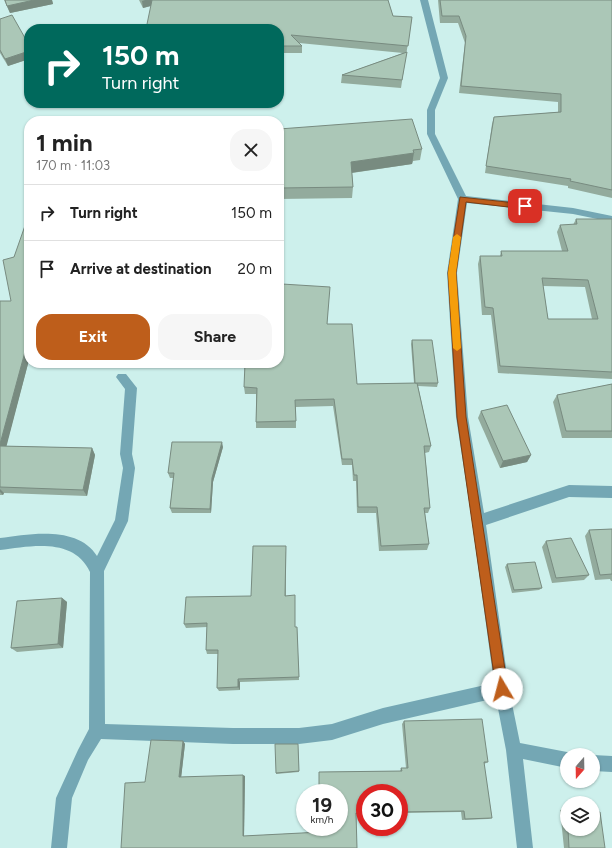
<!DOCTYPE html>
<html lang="en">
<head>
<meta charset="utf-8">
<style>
  :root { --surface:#fff; --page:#f6f6f6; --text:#222; --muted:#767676; --line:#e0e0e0; --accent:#be5e1b }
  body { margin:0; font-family:Figtree,sans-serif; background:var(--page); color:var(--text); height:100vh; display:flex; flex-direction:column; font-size:15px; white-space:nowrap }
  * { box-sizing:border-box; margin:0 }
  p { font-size:13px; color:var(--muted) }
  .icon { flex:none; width:22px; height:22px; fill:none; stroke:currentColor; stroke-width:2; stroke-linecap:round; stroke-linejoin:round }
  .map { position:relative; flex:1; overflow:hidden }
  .side { position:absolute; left:24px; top:116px; width:260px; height:252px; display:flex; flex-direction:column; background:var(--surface); border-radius:16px; box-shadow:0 1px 3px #0004 }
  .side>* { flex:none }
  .banner { position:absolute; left:24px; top:24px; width:260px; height:84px; border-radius:16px; box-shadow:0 1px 3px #0004; background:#00695c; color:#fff; overflow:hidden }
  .needle { width:26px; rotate:200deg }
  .controls { position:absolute; left:560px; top:748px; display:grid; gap:8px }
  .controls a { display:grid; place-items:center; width:40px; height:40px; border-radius:50%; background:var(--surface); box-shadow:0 1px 3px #0004; font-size:20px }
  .speed { position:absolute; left:296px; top:784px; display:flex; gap:8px; font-size:20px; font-weight:700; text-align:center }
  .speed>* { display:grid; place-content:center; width:52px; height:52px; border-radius:50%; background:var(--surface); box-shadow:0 1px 3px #0004; line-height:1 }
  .speed small { font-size:10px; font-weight:400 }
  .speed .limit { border:6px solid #d22; background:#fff; color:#111 }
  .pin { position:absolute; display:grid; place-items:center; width:34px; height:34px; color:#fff; margin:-17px; border-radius:8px; box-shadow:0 2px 6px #0006 }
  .me { position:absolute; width:44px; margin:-22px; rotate:352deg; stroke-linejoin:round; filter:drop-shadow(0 0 3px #0008) }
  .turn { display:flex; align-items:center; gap:14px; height:84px; padding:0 12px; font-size:18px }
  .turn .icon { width:52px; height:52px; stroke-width:2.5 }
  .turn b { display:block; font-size:28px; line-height:34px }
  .round { display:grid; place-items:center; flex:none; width:42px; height:42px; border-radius:16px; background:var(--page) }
  .summary { display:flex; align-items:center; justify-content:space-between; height:68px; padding:0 12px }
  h1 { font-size:24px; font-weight:700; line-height:30px }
  .cta { display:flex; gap:8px; margin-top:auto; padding:8px 12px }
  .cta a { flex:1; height:46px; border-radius:16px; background:var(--accent); color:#fff; font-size:16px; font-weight:700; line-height:46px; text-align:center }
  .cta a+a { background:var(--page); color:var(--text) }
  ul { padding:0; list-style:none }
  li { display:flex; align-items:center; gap:12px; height:56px; padding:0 12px; border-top:1px solid var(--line) }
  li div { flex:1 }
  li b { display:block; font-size:15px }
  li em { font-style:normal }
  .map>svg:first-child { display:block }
</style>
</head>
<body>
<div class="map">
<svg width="612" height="848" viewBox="0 0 612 848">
  <rect width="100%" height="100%" fill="#cdf0ec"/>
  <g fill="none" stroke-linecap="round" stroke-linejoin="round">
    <g fill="#74a7b4" fill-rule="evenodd">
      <path d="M420,0H428L448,78L435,110V134L466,196L573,208L612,216V222L573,214L467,203L457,273L468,417L484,513L569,485L612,486V498L569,497L486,525L509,689L520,743L567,752L573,755H567V768L523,759L533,848H517L506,750L496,698L383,724L332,740L299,744H233L101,739L88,760L72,798L67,848H51L56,798L78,750L89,729L90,572C74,537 31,546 0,550V538C29,534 78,525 97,556L115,520L123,468L120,454L125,389L116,377L118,374H126L137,388L132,454L135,468L128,521L104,571L105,724L233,728H299L332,724L383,708L494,683L472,521L456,417L447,273L458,199L427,134V110L440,78Z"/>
      <path d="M593,755L612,756V772L593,771Z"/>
    </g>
  </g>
  <g fill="#93ab9d" fill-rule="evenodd">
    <path d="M4,0H52L53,4L10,13Z"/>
    <path d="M139,0H388L393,16L412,17L401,88L341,83L342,75L403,53L299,43L302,46V53H279V29L151,6L143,8Z"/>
    <path d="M438,0H612V198L568,188V186L485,173L492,124L494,117L558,112V102L459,93L465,43L458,23H440Z"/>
    <path d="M0,19L29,45V59L8,66L0,53Z"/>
    <path d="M279,129L422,149L420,160L413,161L412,164L352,173L353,187L352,198L279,199Z"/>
    <path d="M576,219H612V379L498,373L491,315H482L478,264L480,256H500L501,251H562L557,232L560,225H573ZM543,286L585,287L592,319H548Z"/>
    <path d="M29,220V360L6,446L92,448L95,455L87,496L4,493L3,495H0V301H11L14,257Z"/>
    <path d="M329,294L327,324L357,384L414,383L411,344L412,340L438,383L437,387L418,386L431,446L429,452L425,453L430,508L428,513H425L429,544L427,550L379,551L376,513H357L356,481H353L352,465H342L333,406L296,407V428H256V394H245L244,387L279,363Z"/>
    <path d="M612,384V438H562L553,402L557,395Z"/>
    <path d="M481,411L531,455L527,462L500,468L478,418Z"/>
    <path d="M223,447L213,482L211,513H172L170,508L173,478H170L168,473Z"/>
    <path d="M612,529V581H611L610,579L595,580L585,536L589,530Z"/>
    <path d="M546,541L589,575L584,580L552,583L542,547Z"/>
    <path d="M286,551V596L295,627H297L299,680L240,682V690L219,691L217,688L218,654H207L206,650L207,627L186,628L184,624L251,596Z"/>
    <path d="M507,564L542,588L539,590L512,593L505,567Z"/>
    <path d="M62,598L67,602L63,648L17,652L11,648Z"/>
    <path d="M404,721L488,762L484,764L492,818L488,819L462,820L461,812L399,813V793H365V814H356L357,848H121L145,782L183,741L185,744L181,777L245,776L244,836L320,832V827H339V793H319V772L400,771L401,768H406L402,724Z"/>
    <path d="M298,744L299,772L276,774V773Z"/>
    <path d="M566,809H567V829H593L605,848H564L560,810Z"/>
  </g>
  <g fill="#788b80">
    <path d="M34,0H52L53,4L10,13L7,6Z"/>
    <path d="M145,0H153L154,5L143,8L142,1Z"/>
    <path d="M29,51V59L8,66L5,59Z"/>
    <path d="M414,153L412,164L350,173L351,162Z"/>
    <path d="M29,337V360L5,452L0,446V444Z"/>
    <path d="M222,442L223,447L213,482L211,513L210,509L212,478Z"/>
    <path d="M92,448L95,455L87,496L83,490Z"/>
    <path d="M531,455L527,462L500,468L503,461Z"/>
    <path d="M0,489L4,493L3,495L0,492Z"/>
    <path d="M62,598L67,602L63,648L58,644Z"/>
    <path d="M238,679L240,682V690L238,687Z"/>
    <path d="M183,741L185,744L181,779L179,777Z"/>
    <path d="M243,775L245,776L244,836H243Z"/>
  </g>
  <g fill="#abc7b7" stroke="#788b80" fill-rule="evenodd">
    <path d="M5,0H34L7,6Z"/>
    <path d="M152,0H388L393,16L412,17L408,46L291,35L302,46H279V29H146Z"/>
    <path d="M440,0H612V190L570,181L571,179L486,166L494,117L561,112V94L461,86L466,36L459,16H442Z"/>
    <path d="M12,15L29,45V51L5,59L0,50V19Z"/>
    <path d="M407,52L402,80L342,75Z"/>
    <path d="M412,119L422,149L413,150L414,153L351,162L353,187L279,188V129Z"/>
    <path d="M248,120V121H231Z"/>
    <path d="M576,219H612V372L500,366L493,308L485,307L480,256H502L501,251H568L560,225L577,224ZM542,278L588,280L598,319H548Z"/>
    <path d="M27,220H29V337L0,444V301H11L3,260L14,257Z"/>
    <path d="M282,284L330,287L327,324H352L357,384L417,383L431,446H424L430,508H424L429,544L381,546L377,507H358L357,475H354L352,459H342L334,399L295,400L296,421L256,422L257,388L244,387L245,363H279V310Z"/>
    <path d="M412,340H432L438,383H415Z"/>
    <path d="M612,384V431H566L557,395Z"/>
    <path d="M507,405L531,455L503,461L481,411Z"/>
    <path d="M172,442H222L212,478L210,509L170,508L174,473H168Z"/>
    <path d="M0,446L92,448L83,490L0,487Z"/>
    <path d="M612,529V574L600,575L589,530Z"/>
    <path d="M571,538L589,575L556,578L546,541Z"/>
    <path d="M253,546H286L285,596L295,595V627H297L299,677L238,679V687L217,688L218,650H206L207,623L184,624L186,597L251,596Z"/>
    <path d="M535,562L542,588L514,590L507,564Z"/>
    <path d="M62,598L58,644L11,648L17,601Z"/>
    <path d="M482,719L488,762H484L492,818L465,819L464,811L399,812V793H365V813H356L357,848H121L125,783L145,782L151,740L183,741L179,777L243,775V836L321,832L320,827H339V793H319V772L402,771L401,768H408L404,721Z"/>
    <path d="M275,744H298L299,771L276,773Z"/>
    <path d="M566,809H567V824Z"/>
    <path d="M593,812H600L605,848H569L568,829H593Z"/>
  </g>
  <path fill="#be5e1b" stroke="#7c3d12" d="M460,197L525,204L529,206L525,209L466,202L456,273L466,417L508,689L506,693L502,694L498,693L496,689L457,417L448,273Z"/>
  <path fill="#f59e0b" d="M457,234L461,237L456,273L461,348L457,351L453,348L448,273L453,237Z"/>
</svg>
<div class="controls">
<a><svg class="needle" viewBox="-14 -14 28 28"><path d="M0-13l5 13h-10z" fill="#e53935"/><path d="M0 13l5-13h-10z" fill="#767676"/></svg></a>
<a><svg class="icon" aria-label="layers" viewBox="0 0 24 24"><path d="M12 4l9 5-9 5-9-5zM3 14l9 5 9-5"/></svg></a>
</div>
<div class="speed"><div>19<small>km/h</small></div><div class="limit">30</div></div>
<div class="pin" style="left:525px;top:206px;background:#d93025"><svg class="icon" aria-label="arrive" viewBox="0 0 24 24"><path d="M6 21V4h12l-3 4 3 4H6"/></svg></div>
<svg class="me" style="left:502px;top:689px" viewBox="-20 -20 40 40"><circle r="19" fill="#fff"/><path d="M0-13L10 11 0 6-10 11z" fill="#be5e1b"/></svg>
<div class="banner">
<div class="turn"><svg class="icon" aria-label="right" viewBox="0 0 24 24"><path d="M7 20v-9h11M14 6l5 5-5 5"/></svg><div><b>150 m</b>Turn right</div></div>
</div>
<section class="side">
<div class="summary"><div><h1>1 min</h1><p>170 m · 11:03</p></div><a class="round"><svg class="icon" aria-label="close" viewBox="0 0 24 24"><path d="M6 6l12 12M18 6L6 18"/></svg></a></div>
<ul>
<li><svg class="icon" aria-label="right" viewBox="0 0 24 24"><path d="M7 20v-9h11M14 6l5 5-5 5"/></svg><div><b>Turn right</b></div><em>150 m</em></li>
<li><svg class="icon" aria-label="arrive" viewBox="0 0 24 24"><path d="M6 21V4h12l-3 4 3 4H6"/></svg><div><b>Arrive at destination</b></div><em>20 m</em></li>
</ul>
<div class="cta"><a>Exit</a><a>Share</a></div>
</section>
</div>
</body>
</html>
